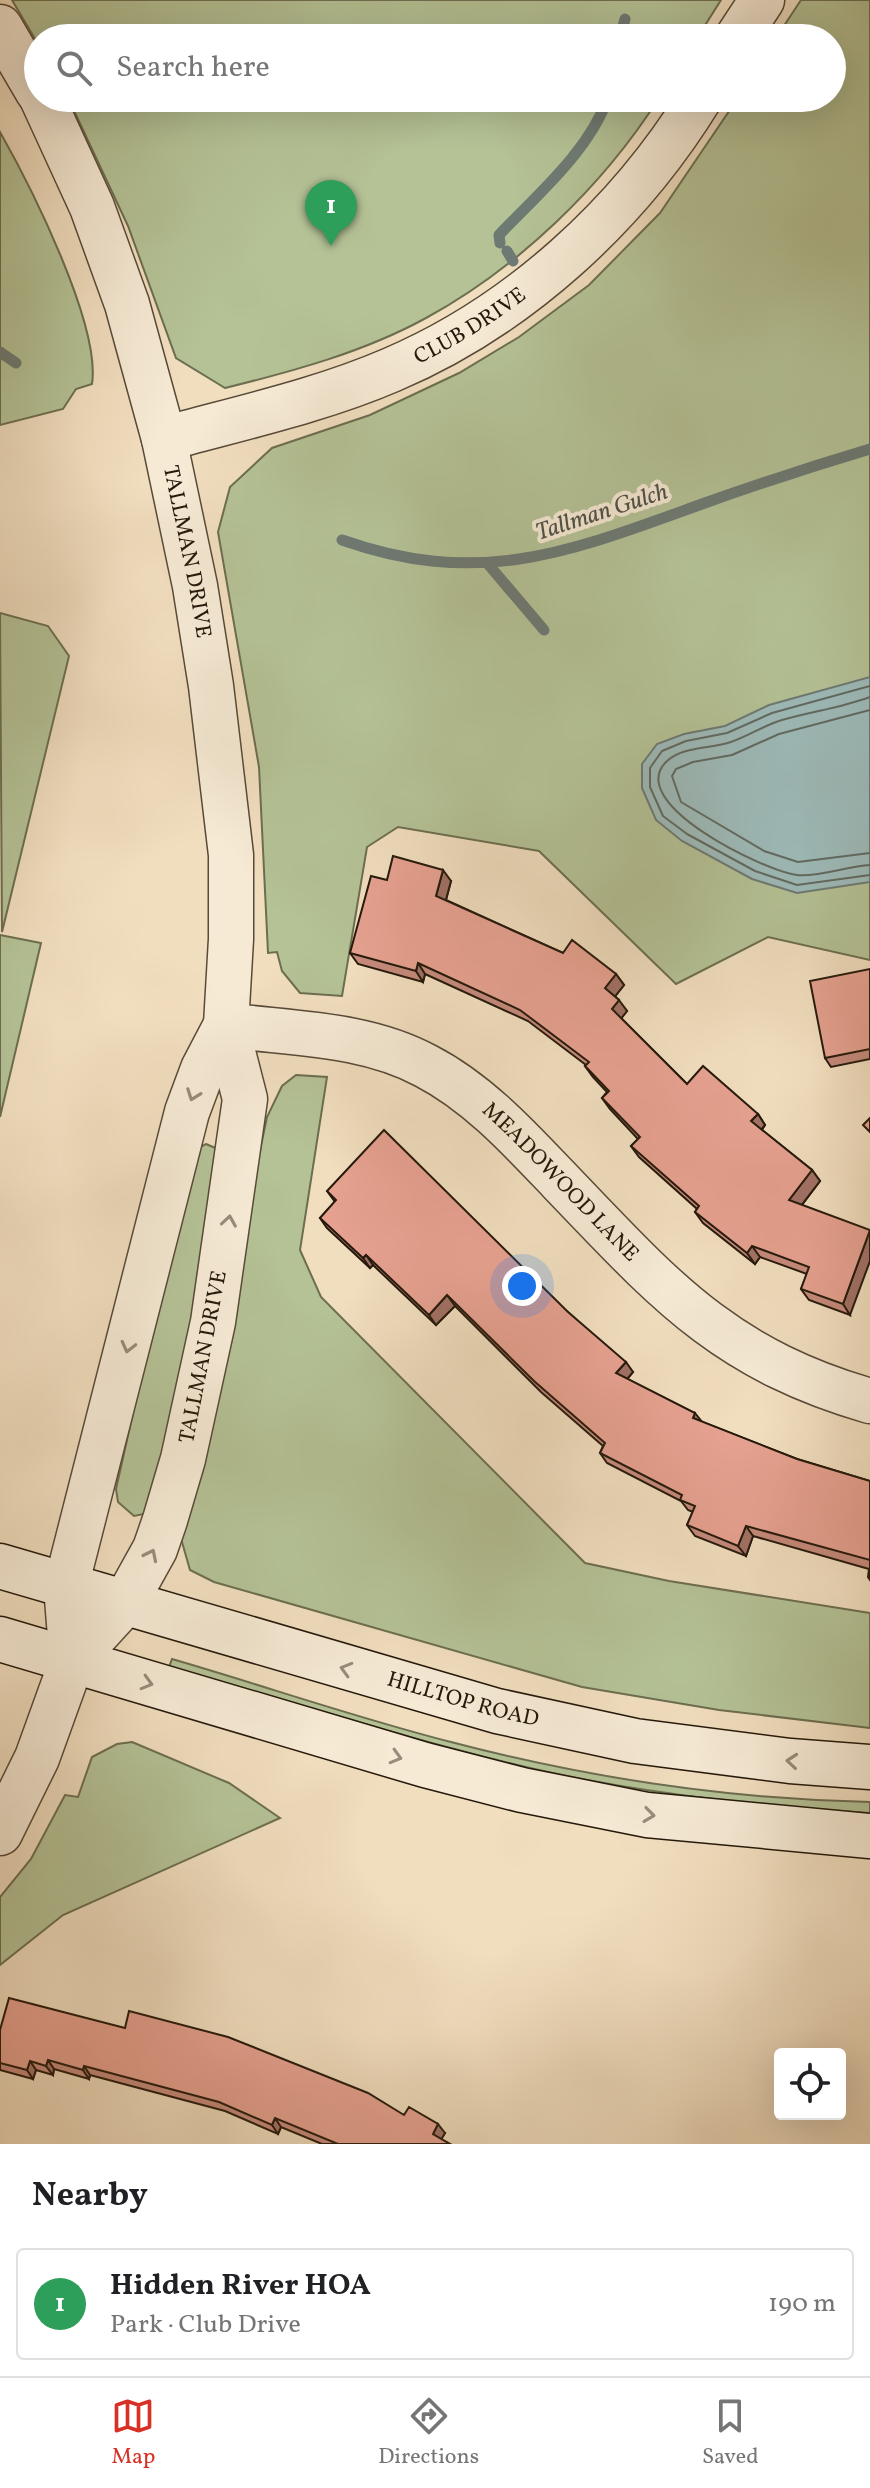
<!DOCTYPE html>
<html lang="en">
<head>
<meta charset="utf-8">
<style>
  :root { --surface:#fff; --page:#f6f6f6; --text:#202124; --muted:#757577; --line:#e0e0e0; --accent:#d93025 }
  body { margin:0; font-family:Vollkorn,serif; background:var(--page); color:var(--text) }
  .controls { position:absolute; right:24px; bottom:24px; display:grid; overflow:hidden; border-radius:8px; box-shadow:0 8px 32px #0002 }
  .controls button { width:72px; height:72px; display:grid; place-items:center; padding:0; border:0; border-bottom:2px solid var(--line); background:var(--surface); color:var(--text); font:40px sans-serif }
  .you { position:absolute; left:522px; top:1286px; width:28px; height:28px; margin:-20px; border:6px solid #fff; border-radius:50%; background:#1a73e8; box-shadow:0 0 0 12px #1a73e833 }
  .badge { display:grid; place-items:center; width:52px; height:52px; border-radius:50%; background:var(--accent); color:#fff; font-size:26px; font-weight:700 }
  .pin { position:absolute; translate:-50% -66px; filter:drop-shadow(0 2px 4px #0008) }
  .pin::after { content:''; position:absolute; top:42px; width:28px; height:24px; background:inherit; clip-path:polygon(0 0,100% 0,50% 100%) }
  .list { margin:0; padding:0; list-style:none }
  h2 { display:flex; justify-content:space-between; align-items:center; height:104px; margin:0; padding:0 32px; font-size:34px }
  h2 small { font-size:26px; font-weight:400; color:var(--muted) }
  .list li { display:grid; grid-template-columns:52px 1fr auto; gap:24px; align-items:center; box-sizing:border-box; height:112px; margin:0 16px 16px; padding:0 16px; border:2px solid var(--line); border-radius:8px }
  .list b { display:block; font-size:30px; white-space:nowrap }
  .list p { margin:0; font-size:26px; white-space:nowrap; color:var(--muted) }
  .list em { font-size:26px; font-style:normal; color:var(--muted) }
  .icon { flex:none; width:44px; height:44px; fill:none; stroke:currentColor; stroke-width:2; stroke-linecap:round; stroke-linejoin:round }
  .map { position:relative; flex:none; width:870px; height:2144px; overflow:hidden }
  .search { position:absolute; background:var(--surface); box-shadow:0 8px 32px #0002; left:24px; right:24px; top:24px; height:88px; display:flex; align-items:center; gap:20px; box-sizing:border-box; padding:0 28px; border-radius:44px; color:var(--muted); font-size:30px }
  .sheet { height:232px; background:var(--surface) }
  nav { display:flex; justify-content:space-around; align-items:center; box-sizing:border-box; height:112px; border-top:2px solid var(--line); background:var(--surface); font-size:22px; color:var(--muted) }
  nav a { display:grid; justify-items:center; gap:4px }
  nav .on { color:var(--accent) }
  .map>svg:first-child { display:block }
</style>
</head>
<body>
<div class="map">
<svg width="870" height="2144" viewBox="0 0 870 2144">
  <rect width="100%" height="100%" fill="#f1debf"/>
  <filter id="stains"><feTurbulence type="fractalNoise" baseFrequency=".0025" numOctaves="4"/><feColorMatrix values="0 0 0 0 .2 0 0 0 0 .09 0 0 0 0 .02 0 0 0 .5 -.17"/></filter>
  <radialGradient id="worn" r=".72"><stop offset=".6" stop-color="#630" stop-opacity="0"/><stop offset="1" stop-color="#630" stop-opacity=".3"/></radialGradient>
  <path fill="#b4c296" stroke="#6c6e50" stroke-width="2" d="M12,0H721L697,38H38V44Z
    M801,0H870V960L768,937L676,984L539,851L398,827L367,847L342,996L300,993L282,971L277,952L268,953L259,767L218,532L230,487L272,448L370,415L459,373L519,337L589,285L660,213L738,98H832V38H776Z
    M68,98H659C603,186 518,268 426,318C364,352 294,371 225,388L176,358L128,226Z
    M0,132C30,185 101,325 92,384L76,389L63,409L0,425Z
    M0,613L48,626L69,656L2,932Z
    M0,935L41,943L0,1117Z
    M296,1075L327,1077L300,1250L321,1297L585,1563L669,1581L870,1613V1728L719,1710L582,1687L214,1582L190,1570L180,1535L267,1117L282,1086Z
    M206,1144L220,1150L198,1343L144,1514L134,1516L118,1502L116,1489L176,1221L198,1148Z
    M172,1659C265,1686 357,1718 451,1742C588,1778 729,1799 870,1802V1813C766,1806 664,1796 562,1775C429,1747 300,1703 169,1667Z
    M132,1742L229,1783L280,1818L63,1915L0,1965V1897L31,1859L65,1795L78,1797L92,1757L117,1744Z"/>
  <path fill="#9dbbba" stroke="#6d7a74" stroke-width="2" d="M870,677V882L797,893L752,879L682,841L656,820L642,788V764L657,744L684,734L725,726L769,705Z"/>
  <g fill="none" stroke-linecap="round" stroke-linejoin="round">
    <path stroke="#616a62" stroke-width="2" d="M870,686L772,713L727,733L686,741L662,751L650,768V787L663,816L687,834L755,871L797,885L870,875
      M870,697C839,709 806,712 776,722C760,728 746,737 731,742C711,749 683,746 667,761C622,803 767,872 797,875C821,877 847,866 870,865
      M870,710L779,734L732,755L693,762L676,769L672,776L681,802L764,851L798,862L870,853"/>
    <path stroke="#6d7a74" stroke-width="11" d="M620,38L625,19
      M500,243L499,235C538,194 588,152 608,98
      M507,251L513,261
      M0,352L16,363
      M342,540C481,589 572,551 702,504C758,484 813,466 870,449
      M488,564L544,630"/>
    <defs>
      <g id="minor">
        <path id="s1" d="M226,1025C293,1034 365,1033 426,1066C478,1093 519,1138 559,1180C662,1287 721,1358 870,1401"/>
      </g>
      <g id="tertiary">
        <path d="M0,27L38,92"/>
        <path d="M737,38L762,0"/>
        <path id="s2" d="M42,98L92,207L127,304L164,439L195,586L211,686L231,855V939L226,1025L245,1099L213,1322L183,1459L165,1520L155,1549L125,1603L72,1661"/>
        <path id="s3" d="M164,439C240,418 319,401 391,370C518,316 628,215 700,98"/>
        <path d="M0,1833L37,1758L72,1661L66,1586L187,1112L203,1069L226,1025"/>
      </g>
      <g id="secondary">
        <path id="s4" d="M0,1566L497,1711L635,1741L790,1761L870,1767"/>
        <path d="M0,1639L425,1765L522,1790L647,1815L870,1836"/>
      </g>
    </defs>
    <use href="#minor" stroke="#584a38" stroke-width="47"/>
    <use href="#tertiary" stroke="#584a38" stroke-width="47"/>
    <use href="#secondary" stroke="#25190b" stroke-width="47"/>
    <use href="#minor" stroke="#f6ead5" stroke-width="44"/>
    <use href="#tertiary" stroke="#f6ead5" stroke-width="44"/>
    <use href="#secondary" stroke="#f6ead5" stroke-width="44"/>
  </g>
  <path fill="#c68a7c" stroke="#25190b" stroke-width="2" d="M387,880L451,881L446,900L563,953L616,974L624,985L615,996L627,1011L621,1018L687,1084L758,1114L765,1125L762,1130L812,1170L820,1181L802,1205L850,1315L809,1300L801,1289L807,1274L760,1257L755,1264L703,1223L695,1212L697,1209L639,1157L631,1146L638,1139L610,1109L602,1098L607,1092L593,1077L585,1066L586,1065L528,1021L425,974L423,982L358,964L350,953Z
    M870,969V1059L831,1067L825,1058Z
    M327,1191L568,1312L633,1372L627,1379L702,1422L797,1459L870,1481V1580L868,1577L869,1569L753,1536L746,1556L695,1536L687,1525L693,1512L688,1510L681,1501L607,1463L600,1453L603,1446L541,1392L455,1306L436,1325L373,1265L370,1268L327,1228L320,1218L335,1202Z
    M0,2030L404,2115L445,2133L441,2139L450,2144H322L281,2127L278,2134L225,2111L90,2075L89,2079L54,2069L53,2075L36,2070L33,2079L0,2070Z"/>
  <path fill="#a17165" stroke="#25190b" stroke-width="2" d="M443,870L451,881L444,907L436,896Z
    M418,963L425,974L423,982L416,971Z
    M616,974L624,985L613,999L605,988Z
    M619,1000L627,1011L620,1020L612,1009Z
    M758,1114L765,1125L759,1132L751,1121Z
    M812,1170L820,1181L797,1211L789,1200Z
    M870,1230V1261L850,1315L843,1304Z
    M752,1246L760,1257L755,1264L747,1253Z
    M366,1255L373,1265L370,1268L363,1258Z
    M447,1295L455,1306L436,1325L429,1315Z
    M626,1362L633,1372L623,1384L616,1373Z
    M695,1413L703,1423L693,1418Z
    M746,1526L753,1536L746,1556L738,1546Z
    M48,2060L54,2069L53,2075L46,2066Z
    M30,2061L36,2070L33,2079L27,2070Z
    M84,2066L90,2075L89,2079L83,2070Z
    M275,2118L281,2127L278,2134L272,2125Z
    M438,2124L445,2133L439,2143L433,2134Z"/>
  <path fill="#e6a190" stroke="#25190b" stroke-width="2" d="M393,856L443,870L436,896L563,953L572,940L616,974L605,988L619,1000L612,1009L687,1084L703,1066L758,1114L751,1121L812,1170L789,1200L870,1230L843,1304L801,1289L809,1267L752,1246L747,1253L695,1212L699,1206L631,1146L640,1137L602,1098L609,1091L585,1066L589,1062L520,1010L418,963L416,971L350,953L371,876L387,880Z
    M870,969V1049L825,1058L810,981Z
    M870,1118V1132L863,1125Z
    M384,1130L568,1312L626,1362L616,1373L695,1413L693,1418L797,1459L870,1481V1560L746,1526L738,1546L687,1525L695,1506L680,1500L682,1495L600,1453L605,1443L534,1381L447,1295L429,1315L366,1255L363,1258L320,1218L336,1200L327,1191Z
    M9,1998L125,2028L129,2011L228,2037L368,2093L404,2115L409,2107L438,2124L433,2134L450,2144H338L275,2118L272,2125L219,2102L84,2066L83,2070L48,2060L46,2066L30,2061L27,2070L0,2063V2030Z"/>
  <defs><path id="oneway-chevron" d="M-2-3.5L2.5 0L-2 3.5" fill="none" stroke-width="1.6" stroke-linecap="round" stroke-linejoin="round" transform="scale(2)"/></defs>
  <g stroke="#988c7a">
    <use href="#oneway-chevron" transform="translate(193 1095) rotate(110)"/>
    <use href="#oneway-chevron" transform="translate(229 1221) rotate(-81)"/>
    <use href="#oneway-chevron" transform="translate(128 1347) rotate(104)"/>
    <use href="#oneway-chevron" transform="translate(151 1555) rotate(-64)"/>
    <use href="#oneway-chevron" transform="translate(346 1669) rotate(-164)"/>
    <use href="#oneway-chevron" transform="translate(147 1683) rotate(16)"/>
    <use href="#oneway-chevron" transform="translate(396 1757) rotate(16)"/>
    <use href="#oneway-chevron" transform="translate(792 1761) rotate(-175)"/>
    <use href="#oneway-chevron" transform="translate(649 1815) rotate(8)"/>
  </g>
  <g text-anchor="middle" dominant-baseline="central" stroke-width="8" stroke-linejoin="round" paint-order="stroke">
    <g font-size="22" fill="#25190b" stroke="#f6ead5">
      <text stroke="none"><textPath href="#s3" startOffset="328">CLUB DRIVE</textPath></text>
      <text stroke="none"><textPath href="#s2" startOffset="478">TALLMAN DRIVE</textPath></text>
      <text stroke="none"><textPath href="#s1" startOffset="384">MEADOWOOD LANE</textPath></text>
      <text transform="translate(204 1357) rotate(-79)">TALLMAN DRIVE</text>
      <text stroke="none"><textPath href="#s4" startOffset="482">HILLTOP ROAD</textPath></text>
    </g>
    <g font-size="24" font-style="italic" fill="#4f5248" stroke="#f6ead5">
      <text transform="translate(602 513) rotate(-18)">Tallman Gulch</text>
    </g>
  </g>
  <rect width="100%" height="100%" filter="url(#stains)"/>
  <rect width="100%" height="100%" fill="url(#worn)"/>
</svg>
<div class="controls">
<button><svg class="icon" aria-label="locate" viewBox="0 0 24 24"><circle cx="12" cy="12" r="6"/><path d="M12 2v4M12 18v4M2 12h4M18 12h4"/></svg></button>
</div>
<div class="you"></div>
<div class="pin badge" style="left:331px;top:246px;background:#2e9e5b">1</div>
<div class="search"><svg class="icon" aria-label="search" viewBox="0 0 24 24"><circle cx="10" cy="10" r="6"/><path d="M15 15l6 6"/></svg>Search here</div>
</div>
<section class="sheet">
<h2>Nearby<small></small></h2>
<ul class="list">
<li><span class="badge" style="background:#2e9e5b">1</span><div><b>Hidden River HOA</b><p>Park · Club Drive</p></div><em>190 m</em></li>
</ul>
</section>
<nav>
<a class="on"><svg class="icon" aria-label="map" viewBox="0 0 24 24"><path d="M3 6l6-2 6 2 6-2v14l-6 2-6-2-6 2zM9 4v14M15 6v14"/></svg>Map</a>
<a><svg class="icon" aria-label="directions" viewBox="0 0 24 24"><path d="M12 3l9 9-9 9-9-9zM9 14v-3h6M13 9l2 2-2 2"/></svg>Directions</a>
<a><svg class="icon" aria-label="saved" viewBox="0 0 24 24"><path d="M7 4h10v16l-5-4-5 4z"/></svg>Saved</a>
</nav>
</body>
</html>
